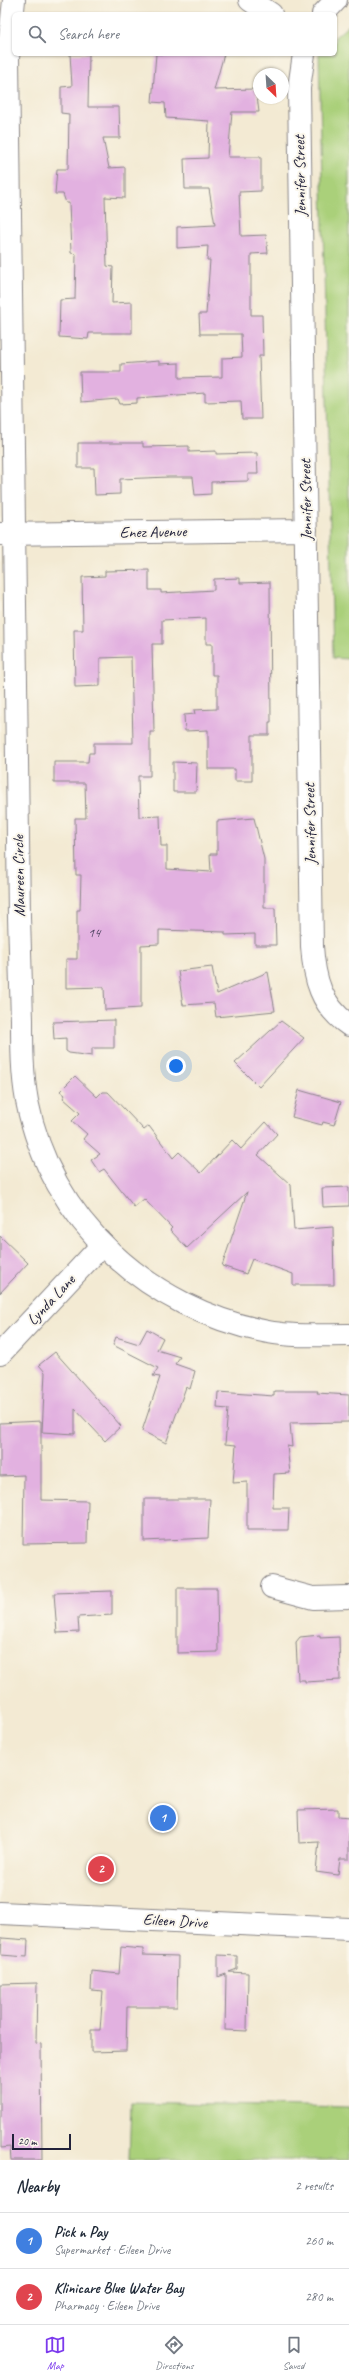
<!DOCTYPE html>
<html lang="en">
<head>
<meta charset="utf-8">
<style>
  :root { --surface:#fff; --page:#f2f2f3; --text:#1f2937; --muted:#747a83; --line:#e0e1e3; --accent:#7c3aed }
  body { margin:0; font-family:Caveat,sans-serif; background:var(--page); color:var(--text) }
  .compass { position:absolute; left:253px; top:68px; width:36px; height:36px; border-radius:50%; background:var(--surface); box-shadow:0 1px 3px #0004; rotate:155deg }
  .scale { position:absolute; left:12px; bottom:10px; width:59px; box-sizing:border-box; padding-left:4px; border:2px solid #22223b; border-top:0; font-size:11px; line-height:14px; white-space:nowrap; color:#22223b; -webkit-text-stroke:3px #fbf7ec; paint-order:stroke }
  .you { position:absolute; left:176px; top:1066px; width:14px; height:14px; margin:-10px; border:3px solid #fff; border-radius:50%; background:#1a73e8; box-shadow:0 0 0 6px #1a73e833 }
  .badge { display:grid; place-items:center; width:26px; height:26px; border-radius:50%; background:var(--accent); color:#fff; font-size:13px; font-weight:700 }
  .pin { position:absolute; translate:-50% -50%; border:2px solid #fff; box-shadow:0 1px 4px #0006 }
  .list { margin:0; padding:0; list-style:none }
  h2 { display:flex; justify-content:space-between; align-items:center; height:52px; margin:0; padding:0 16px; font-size:17px }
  h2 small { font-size:13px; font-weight:400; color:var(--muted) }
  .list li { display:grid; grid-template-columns:26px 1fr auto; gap:12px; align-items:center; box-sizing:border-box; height:56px; padding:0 16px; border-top:1px solid var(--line) }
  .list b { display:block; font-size:15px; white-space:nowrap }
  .list p { margin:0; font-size:13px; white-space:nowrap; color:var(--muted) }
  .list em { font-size:13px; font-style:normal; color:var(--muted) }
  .icon { flex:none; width:22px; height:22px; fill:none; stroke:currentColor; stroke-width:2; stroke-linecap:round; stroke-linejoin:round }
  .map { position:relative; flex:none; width:349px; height:2160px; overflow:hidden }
  .search { position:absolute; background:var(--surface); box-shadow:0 1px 3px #0004; left:12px; right:12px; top:12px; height:44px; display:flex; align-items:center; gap:10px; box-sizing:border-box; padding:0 14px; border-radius:6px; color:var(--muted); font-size:15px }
  .sheet { height:164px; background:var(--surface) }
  nav { display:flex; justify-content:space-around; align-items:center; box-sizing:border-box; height:56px; border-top:1px solid var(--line); background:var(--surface); font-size:11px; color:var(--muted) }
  nav a { display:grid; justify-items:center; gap:2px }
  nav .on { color:var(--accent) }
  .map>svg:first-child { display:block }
</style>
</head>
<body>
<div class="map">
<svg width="349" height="2160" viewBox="0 0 349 2160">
  <rect width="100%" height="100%" fill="#fbf7ec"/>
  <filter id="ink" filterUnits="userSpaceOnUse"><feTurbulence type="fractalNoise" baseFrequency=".025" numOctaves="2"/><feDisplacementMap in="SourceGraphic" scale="8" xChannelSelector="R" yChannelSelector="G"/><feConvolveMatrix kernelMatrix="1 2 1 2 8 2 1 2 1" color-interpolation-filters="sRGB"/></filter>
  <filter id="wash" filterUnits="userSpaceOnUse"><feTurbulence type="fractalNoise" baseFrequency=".012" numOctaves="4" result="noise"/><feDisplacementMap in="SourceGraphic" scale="16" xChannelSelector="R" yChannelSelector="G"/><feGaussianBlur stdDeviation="0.9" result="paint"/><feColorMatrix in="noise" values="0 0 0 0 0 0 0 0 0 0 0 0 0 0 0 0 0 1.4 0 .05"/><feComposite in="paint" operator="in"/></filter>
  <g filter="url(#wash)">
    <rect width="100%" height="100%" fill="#f3ead3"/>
    <path fill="#aad07a" stroke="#66795a" d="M349,25V659L333,658L319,54H335V37Z
      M131,2102L349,2107V2160H129Z"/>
    <g id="blocks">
      <path fill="#e2b1e0" d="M70,54H89L88,107H119L120,138H103L109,168L125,167V198L105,197L107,266L113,267L112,303L132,302V333H89L88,339L59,337L60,300L75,299L76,254L71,253L69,203H66L63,194H55L57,169H68L69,114L61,113V87L72,86Z
        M156,54H224L214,90L256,89L259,112H232L228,157H261V191L239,192L241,236L266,235L268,253L251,254V315H262L263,356H259L261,419H242L241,401L205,402V393L137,398V403L120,404L118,399L81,402L80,372H121V364L159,361V364L179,363V378L222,377V358L242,357L241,334H200L199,314H206L210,260H207L208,246L177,248V227L215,225L209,189H185L184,159L208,158L209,121L166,118L165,103L152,102Z
        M78,443H143V447L189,446V452L216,451V454L257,453L258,474H248V481L211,482V494L195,495L193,477H169L120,479V494L95,495L94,468H78Z
        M149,570V590H161V593L214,590V579L240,578V583L270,582L271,722H269V735H252V781H235V769H208V730L185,731L184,715L195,714L194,710L217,709V675H212V644H206V618L162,620V644H152L154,732H150V776H138L139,817L160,816L161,846H167V869L211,872L210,854H217V821L254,818L264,859V908H275L276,945H255V934L225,935V932L159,930V944L141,945V1008L105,1010L104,987L66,988V959H77V910H80L81,875H76L75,818H86L85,783H54V762H88L89,753H94V743H133L131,657L100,658V686L75,687L74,630H83L82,577L105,576V571Z
        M173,762L197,763L196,792H173Z
        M212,967L217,994L268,972L275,1011L216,1017L214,1003L183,1005L178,971Z
        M114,1020V1048H92V1056L69,1053L66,1051V1038L54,1039L53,1022Z
        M281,1021L304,1038L259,1087L235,1063Z
        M75,1076L97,1097L102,1092H108L144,1130L149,1126L173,1158L179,1152L201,1173L232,1140L241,1149L266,1122L277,1134L258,1155L291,1185L294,1230L333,1227L334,1285H293V1274L252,1259L246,1274L222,1266L247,1192L187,1248L170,1230L172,1228L144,1199L134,1207L104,1169L99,1172L91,1160L100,1154L83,1139L87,1134L72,1121L80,1113L63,1098L65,1095L60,1091Z
        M299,1090L341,1102L334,1125L323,1122L322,1125L292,1117Z
        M349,1187V1206L323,1207L322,1188Z
        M0,1236L28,1263L0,1293Z
        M147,1329L163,1338L157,1350L180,1357L175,1364L195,1371L190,1389L186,1387L166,1443L142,1431L160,1377L153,1376L158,1368L113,1345L116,1337L139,1344Z
        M55,1352L121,1426L105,1441L75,1409V1434L42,1432L45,1372L39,1365Z
        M274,1391H318L317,1393L349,1395V1422L290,1423L292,1447L287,1446L290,1473L274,1474L273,1508H289L288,1530H247V1482L233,1483L236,1445L225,1444L228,1409L217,1408L218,1392L274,1396Z
        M41,1421V1500L88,1501L87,1543L23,1544L24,1475L0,1476V1423Z
        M144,1499H210L208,1538L144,1541Z
        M177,1588H217L218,1652L177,1653Z
        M112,1591V1615L78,1617L79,1632L57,1633L54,1593Z
        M320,1635V1638L339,1637L340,1680L305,1682V1680H298L296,1642L300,1637Z
        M338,1809V1817L349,1818V1859H340L338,1875L316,1872L319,1842L299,1843L298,1810Z
        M2,1938L28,1940L27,1957L1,1955Z
        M121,1947L143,1949V1955L178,1956L177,2007H127L126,2051L91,2052V2030H100L103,1991L91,1990L92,1971L119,1974Z
        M218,1955L237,1956V1969L229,1972L248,1973L247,2031L225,2030L226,1974L218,1977Z
        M37,1983L36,2043L41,2044L42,2160H11L10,2147L0,2148V1984Z"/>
    </g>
  </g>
  <g filter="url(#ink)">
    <use href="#blocks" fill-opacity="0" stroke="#8a8687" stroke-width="1"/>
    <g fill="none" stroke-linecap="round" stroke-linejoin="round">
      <defs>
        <path id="street" d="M14,0L8,58L19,917C20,952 21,986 22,1020C22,1047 22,1074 27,1101C51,1222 149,1309 268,1332C294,1337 323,1335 349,1335
          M250,0L271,14
          M323,14L336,0
          M304,54L299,88L312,946C314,978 321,1006 349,1025
          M0,534L306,530
          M0,1354L102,1245
          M272,1587L313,1598L349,1597
          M0,1913L349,1929"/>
      </defs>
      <use href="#street" stroke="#8a8687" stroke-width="24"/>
      <use href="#street" stroke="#fff" stroke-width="22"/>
    </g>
  </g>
  <g text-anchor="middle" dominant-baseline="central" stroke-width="4" stroke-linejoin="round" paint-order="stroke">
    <g font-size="14" fill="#524664">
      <text x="94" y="932">14</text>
    </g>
    <g font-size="16" fill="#22223b" stroke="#fbf7ec">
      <text transform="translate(300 176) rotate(-91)">Jennifer Street</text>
      <text transform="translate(306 500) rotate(-91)">Jennifer Street</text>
      <text transform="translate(153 532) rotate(-1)">Enez Avenue</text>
      <text transform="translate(310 824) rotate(-91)">Jennifer Street</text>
      <text transform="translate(19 876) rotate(-91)">Maureen Circle</text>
      <text transform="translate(51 1300) rotate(-47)">Lynda Lane</text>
      <text transform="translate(175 1921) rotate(3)">Eileen Drive</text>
    </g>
  </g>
</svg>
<svg class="compass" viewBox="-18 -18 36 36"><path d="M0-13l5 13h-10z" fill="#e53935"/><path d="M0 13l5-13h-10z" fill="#747a83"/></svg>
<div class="scale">20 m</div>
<div class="you"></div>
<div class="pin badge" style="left:163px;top:1818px;background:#3f7fe0">1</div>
<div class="pin badge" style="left:101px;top:1869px;background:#e0444e">2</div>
<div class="search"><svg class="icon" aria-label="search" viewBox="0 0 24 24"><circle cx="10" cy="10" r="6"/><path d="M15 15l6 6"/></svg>Search here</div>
</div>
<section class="sheet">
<h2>Nearby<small>2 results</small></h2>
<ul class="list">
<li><span class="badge" style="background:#3f7fe0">1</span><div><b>Pick n Pay</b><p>Supermarket · Eileen Drive</p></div><em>260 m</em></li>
<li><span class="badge" style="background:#e0444e">2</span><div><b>Klinicare Blue Water Bay</b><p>Pharmacy · Eileen Drive</p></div><em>280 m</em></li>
</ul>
</section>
<nav>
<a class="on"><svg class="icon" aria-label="map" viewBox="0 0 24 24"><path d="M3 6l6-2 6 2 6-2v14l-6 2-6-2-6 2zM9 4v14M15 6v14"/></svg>Map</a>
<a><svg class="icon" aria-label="directions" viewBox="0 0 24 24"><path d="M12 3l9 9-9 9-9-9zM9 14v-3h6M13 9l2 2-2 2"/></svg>Directions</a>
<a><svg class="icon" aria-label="saved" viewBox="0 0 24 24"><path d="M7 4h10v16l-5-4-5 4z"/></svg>Saved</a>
</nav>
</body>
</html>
